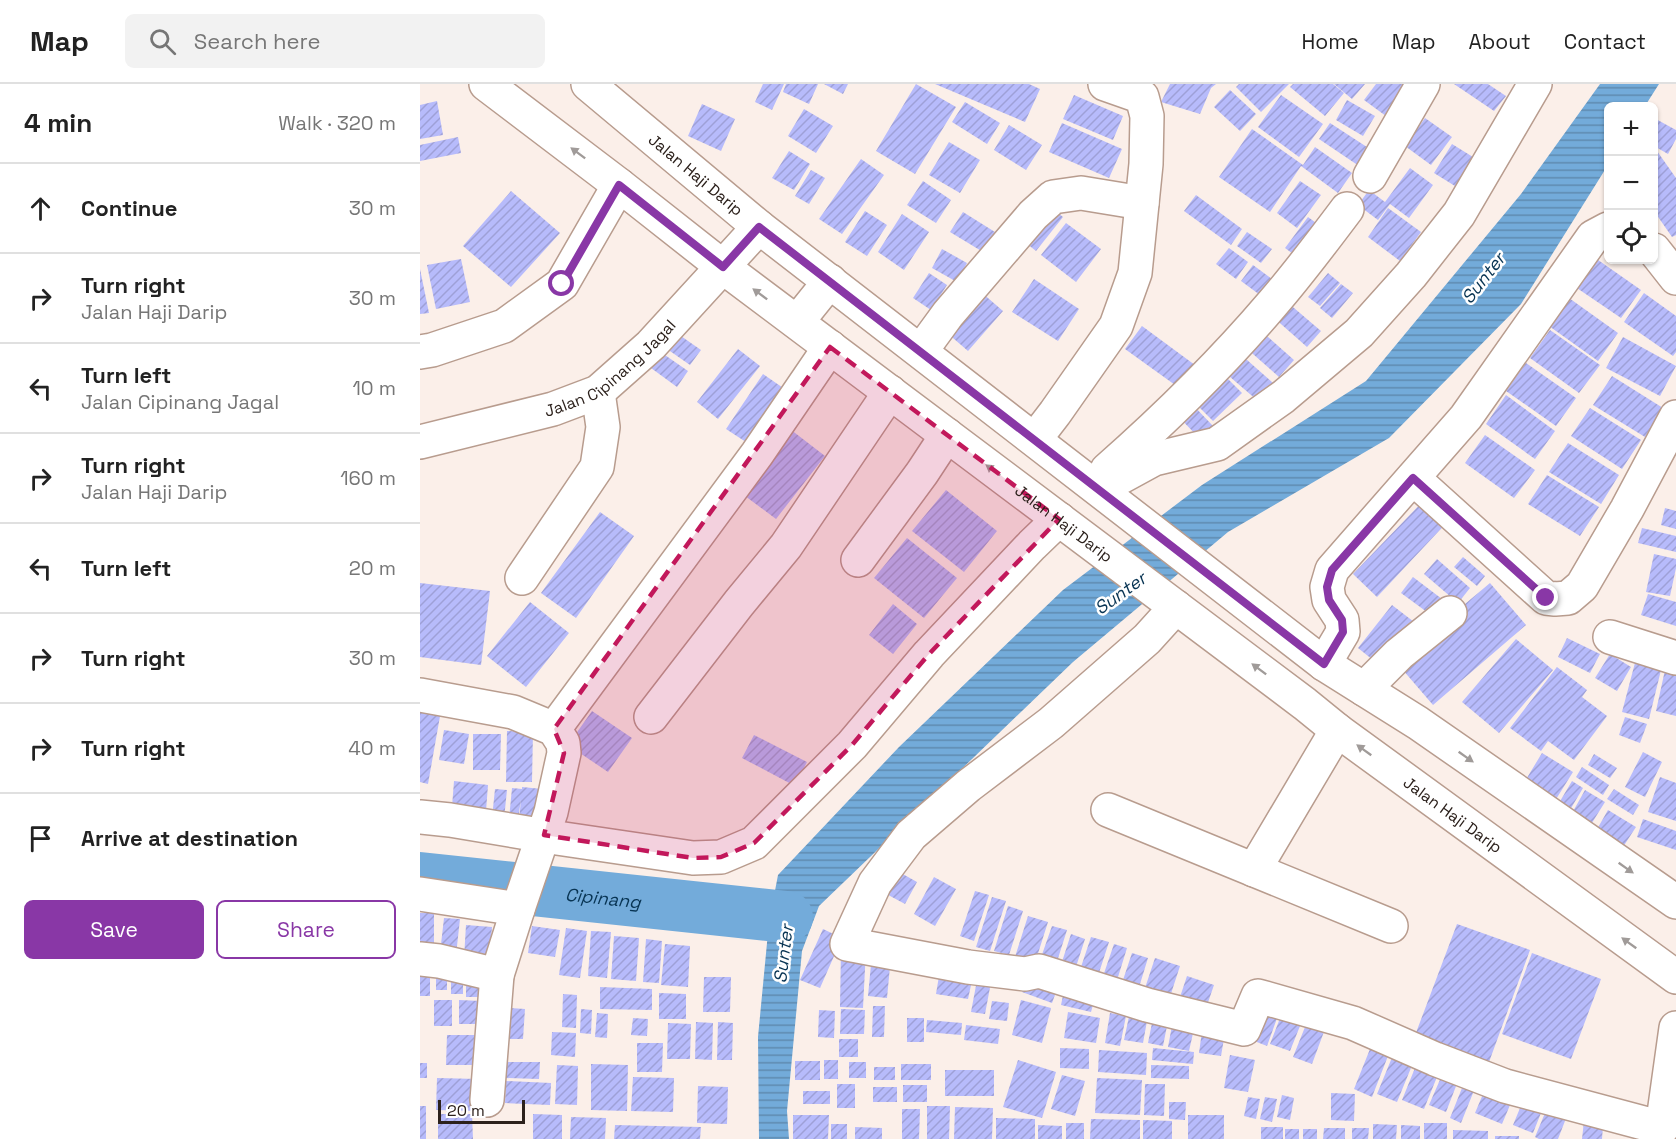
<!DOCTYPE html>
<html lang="en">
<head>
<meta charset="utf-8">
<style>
  :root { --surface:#fff; --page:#f2f2f2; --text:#222; --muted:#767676; --line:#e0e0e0; --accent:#8937a6 }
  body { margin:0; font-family:"Space Grotesk",sans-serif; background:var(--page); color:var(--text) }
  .controls { position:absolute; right:18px; top:18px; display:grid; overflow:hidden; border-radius:9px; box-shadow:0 2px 4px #0004 }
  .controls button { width:54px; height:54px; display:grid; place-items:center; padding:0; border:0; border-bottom:2px solid var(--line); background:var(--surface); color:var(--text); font:30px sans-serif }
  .scale { position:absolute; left:18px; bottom:15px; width:87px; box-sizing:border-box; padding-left:6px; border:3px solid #2c211c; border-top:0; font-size:16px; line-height:21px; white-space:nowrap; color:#2c211c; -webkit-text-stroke:4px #fff; paint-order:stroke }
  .stop { position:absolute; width:18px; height:18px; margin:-14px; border:4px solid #8937a6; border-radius:50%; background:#fff }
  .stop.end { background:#8937a6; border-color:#fff; box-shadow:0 2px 6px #0008 }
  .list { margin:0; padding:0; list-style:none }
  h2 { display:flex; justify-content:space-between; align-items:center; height:78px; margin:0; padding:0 24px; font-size:26px }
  h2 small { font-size:20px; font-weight:400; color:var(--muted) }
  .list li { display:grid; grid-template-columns:39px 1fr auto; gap:18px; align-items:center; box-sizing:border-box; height:90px; padding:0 24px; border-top:2px solid var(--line) }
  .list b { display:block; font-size:22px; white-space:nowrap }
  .list p { margin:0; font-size:20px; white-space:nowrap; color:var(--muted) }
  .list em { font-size:20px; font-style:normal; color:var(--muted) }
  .actions { display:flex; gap:12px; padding:18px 24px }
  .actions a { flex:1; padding:14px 0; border:2px solid var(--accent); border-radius:9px; text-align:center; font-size:21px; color:var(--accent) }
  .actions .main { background:var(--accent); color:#fff }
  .icon { flex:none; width:33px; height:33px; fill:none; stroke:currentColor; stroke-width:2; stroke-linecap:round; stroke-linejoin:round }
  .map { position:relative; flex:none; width:1256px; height:1055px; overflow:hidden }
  header { display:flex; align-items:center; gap:36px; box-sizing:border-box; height:84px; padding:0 30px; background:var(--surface); border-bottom:2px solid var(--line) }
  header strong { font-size:28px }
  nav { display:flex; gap:33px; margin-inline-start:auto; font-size:21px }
  .search { width:420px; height:54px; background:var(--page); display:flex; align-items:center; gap:15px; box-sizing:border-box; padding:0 21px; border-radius:9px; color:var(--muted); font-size:22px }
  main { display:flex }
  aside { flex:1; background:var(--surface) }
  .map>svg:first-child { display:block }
</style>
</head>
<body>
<header>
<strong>Map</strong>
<div class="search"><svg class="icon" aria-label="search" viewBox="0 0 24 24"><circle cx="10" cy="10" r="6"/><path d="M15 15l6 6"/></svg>Search here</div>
<nav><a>Home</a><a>Map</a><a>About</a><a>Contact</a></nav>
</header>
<main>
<aside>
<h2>4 min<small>Walk · 320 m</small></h2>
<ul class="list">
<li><svg class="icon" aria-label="ahead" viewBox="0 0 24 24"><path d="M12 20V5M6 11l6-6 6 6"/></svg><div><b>Continue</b></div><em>30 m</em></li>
<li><svg class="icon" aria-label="right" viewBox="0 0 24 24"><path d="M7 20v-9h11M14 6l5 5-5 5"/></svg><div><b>Turn right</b><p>Jalan Haji Darip</p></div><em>30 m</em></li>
<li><svg class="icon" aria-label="left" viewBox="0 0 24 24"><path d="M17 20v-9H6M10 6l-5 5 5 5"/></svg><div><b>Turn left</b><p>Jalan Cipinang Jagal</p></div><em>10 m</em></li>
<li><svg class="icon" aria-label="right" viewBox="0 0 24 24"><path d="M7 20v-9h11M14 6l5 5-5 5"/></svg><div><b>Turn right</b><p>Jalan Haji Darip</p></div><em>160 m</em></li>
<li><svg class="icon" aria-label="left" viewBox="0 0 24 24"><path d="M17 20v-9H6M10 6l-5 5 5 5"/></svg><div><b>Turn left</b></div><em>20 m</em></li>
<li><svg class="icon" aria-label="right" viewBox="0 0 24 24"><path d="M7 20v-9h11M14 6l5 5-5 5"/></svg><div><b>Turn right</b></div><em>30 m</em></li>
<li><svg class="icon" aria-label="right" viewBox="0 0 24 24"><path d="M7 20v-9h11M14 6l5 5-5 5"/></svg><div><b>Turn right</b></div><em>40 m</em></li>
<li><svg class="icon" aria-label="arrive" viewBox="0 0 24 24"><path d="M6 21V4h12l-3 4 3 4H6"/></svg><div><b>Arrive at destination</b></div></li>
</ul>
<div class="actions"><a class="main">Save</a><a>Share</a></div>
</aside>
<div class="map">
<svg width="1256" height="1055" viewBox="0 0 1256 1055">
  <defs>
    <pattern id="water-rules" width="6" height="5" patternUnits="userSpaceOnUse" patternTransform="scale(1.5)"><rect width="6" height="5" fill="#73abda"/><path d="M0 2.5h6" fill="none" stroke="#5f8bb0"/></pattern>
    <pattern id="building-hatch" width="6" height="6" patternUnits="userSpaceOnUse" patternTransform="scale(1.5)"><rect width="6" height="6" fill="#b7bbfb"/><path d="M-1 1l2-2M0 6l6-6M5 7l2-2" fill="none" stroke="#9ea0d7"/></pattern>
  </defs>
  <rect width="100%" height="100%" fill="#fbefe9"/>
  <path fill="url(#water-rules)" d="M1180,0H1239L1225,22H1188V81L1101,220L969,354L808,448L653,578L399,822L382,867L367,1027L369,1055H339L338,953L349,838L358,791L479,663L643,506L782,401L946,297L1101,110Z"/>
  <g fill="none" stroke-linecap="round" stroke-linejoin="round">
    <path stroke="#73abda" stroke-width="52" id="s1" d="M0,794L367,833"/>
  </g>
  <path fill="url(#building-hatch)" d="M343,0H364L352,26L335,18Z
    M366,0H398L389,20L363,8Z
    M404,0H428L423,10Z
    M496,0L536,23L495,90L456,67Z
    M515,0H609L620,5L605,38Z
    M750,0H796L791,4L780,30L741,18Z
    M819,0H869L841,28L816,3Z
    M873,0H913L924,9L905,32L870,3Z
    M914,0H945L932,15Z
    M956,0H989L970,35L944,16Z
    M1034,0H1068L1086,12L1074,27Z
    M810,6L836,30L820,47L794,23Z
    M654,11L703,32L693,56L643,35Z
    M861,11L903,40L879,73L838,43Z
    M927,16L955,32L943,52L916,36Z
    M17,17L23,51L0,55V21Z
    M545,18L580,39L567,60L532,38Z
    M282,20L315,35L301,67L268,52Z
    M384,25L413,42L396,69L368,52Z
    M1005,34L1032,53L1011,81L985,62Z
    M1234,34L1256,46V55L1248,70L1234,62Z
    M642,39L702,65L689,94L629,68Z
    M910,39L950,65L939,82L899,55Z
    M589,41L622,61L606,86L574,66Z
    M832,45L883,81L895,63L932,89L918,109L881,82L850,128L799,93Z
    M38,53L41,69L0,77V61Z
    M529,58L560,76L540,109L509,91Z
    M1032,60L1061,78L1043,107L1014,89Z
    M369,67L390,80L374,106L352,94Z
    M1237,67L1256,94V151L1252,153L1234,127V69Z
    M441,75L464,91L422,150L399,135Z
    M990,84L1013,101L989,134L970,120L958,136L938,121L949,106L965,118Z
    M391,86L405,94L389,120L375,112Z
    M503,97L531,116L516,139L487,121Z
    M880,97L901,111L877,144L857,129Z
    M91,107L140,149L91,203L43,162Z
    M776,111L822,145L811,161L764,127Z
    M628,121L643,133L616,167L601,155Z
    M968,124L1001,148L980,177L948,153Z
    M445,127L467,141L447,172L425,158Z
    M543,128L575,148L563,168L530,148Z
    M482,130L509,148L484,186L458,168Z
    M888,133L907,147L884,178L865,164Z
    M646,139L681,165L656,198L621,171Z
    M827,148L852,165L841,179L817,162Z
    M809,164L828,178L816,195L796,180Z
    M522,165L547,179L537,198L512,184Z
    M1171,171L1221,206L1201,234L1151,200Z
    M41,175L50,218L16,225L7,181Z
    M833,181L852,195L840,211L821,197Z
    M0,185L9,229L0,230Z
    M509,189L527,201L511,226L493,214Z
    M908,189L920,199L900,222L888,213Z
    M614,195L659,225L638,257L592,228Z
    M921,200L933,209L912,234L900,224Z
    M561,208L583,227L548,267L526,248Z
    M1224,209L1256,232V268L1253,272L1204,238Z
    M1149,214L1198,249L1178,277L1129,242Z
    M867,218L901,247L887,263L853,233Z
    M722,242L779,284L762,306L705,265Z
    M840,246L874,276L859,293L825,263Z
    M1130,246L1180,281L1159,309L1110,274Z
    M258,250L281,266L270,281L247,265Z
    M1203,253L1256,282L1240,312L1186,284Z
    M318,265L340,282L298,335L277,318Z
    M818,268L853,299L838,317L802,286Z
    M242,269L268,287L257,303L231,284Z
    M1106,279L1156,314L1136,342L1086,307Z
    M802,289L822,309L793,337L774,318Z
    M343,290L369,308L332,362L306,345Z
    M1192,292L1243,324L1225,353L1173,321Z
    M1086,311L1135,347L1115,375L1066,340Z
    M772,320L793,342L779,354L758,332Z
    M1170,324L1221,356L1202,385L1151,352Z
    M366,342L405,372L356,435L317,406Z
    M1065,351L1115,386L1094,414L1045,379Z
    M1148,359L1199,391L1181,420L1129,388Z
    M1127,391L1179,423L1160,452L1108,420Z
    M526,406L577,447L544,488L492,447Z
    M1010,410L1033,432L957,513L933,490Z
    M1245,424L1256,427V445L1241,441Z
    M180,428L214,452L156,534L121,509Z
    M1222,444L1256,452V468L1218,459Z
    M487,454L537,494L504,534L454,494Z
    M1234,470L1256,475V484L1250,512L1226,508Z
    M1043,473L1065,492L1057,502L1034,483Z
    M1017,475L1050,504L1038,519L1004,490Z
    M993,493L1022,515L1011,531L981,509Z
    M0,499L70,507L61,581L0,573Z
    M1070,499L1106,541L1013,621L976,578Z
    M1228,510L1256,518V542L1221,531Z
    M110,518L149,549L106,603L67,572Z
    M473,520L497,540L473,570L449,551Z
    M972,521L998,541L963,584L938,564Z
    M1147,554L1180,570L1170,589L1138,573Z
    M1096,555L1133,586L1079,649L1042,618Z
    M1190,570L1211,583L1197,607L1175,594Z
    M1216,575L1242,582L1229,635L1202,628Z
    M1137,583L1167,606L1162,613L1187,632L1154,676L1128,657L1121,667L1090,644Z
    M1245,586L1256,588V632L1236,627Z
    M0,616L22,621L8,700L0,698Z
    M172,627L212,654L188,688L148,661Z
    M1205,633L1227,640L1220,659L1199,651Z
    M24,646L49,650L44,680L19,676Z
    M87,647L113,648L112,698H86Z
    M53,650H81L80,686H53Z
    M334,651L387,678L375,702L322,674Z
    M1223,668L1242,678L1225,713L1205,703Z
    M1122,669L1153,688L1133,720L1102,702Z
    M1174,670L1197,684L1190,694L1168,681Z
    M1162,683L1189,701L1183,711L1156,693Z
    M1240,693L1256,699V737L1228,728Z
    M34,697L68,701L66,727L32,723Z
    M1152,697L1163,704L1147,731L1136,724Z
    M102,703L122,705L118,739L99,737L101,715L98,736L89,735L92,704L102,705Z
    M75,705L87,706L84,735L72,734Z
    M1194,705L1219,721L1213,731L1187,715Z
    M1165,706L1185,718L1170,742L1151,731Z
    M1188,726L1216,743L1203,763L1176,747Z
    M1223,735L1256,747V766L1217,753Z
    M472,784L497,798L485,820L459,806Z
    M514,793L536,805L515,842L494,830Z
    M555,807L569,811L554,857L540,852Z
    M572,813L586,817L570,867L556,863Z
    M588,822L603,827L589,871L574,867Z
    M0,829H14V868H0Z
    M608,832L628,838L614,882L594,876Z
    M24,834L40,835L36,871L20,869Z
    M1037,840L1110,866L1065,989L991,962Z
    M46,841L72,843L69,876L44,874Z
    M112,842L140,846L135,873L108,869Z
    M632,842L647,846L634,887L618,882Z
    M146,844L167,847L160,894L139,891Z
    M403,845L422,854L400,904L380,896Z
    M171,847L191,848L187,894L168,892Z
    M651,850L665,855L653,892L639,887Z
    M194,852L219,854L216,897L191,895Z
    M671,853L689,858L675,901L657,895Z
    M226,855L242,857L239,899L223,898Z
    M245,860L270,862L268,903L241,901Z
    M694,860L707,864L694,906L680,901Z
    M421,864L446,865L443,924L420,923Z
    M712,869L728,874L716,913L699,908Z
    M1112,869L1181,895L1151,975L1082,950Z
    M452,870L471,872L467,914L448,912Z
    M735,874L760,882L747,922L722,913Z
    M0,880H10V912H0Z
    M16,883H27V906H16Z
    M520,886L553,892L548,915L516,910Z
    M31,887H43V910H31Z
    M46,888H60V913H46Z
    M609,889L639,900L632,919L602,908Z
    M558,891L572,893L565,930L551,928Z
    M767,892L794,901L784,930L757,922Z
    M284,893H311L310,928H283Z
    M645,902L676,910L671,928L641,921Z
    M180,903L232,905V926L180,925Z
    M239,909L266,910V935H239Z
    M143,910L157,911L156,944L142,943Z
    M14,916H32V942H14Z
    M39,916L61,917L60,940H39Z
    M601,916L631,924L622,959L592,951Z
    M572,917L589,919L587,937L569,935Z
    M838,917L860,926L847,962L824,953Z
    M453,922H465L464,953H452Z
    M711,923L729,926L723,959L704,956Z
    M90,924L105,925L103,955H88Z
    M161,925L172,926L171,950L160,949Z
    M421,925L445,926L444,950H420Z
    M399,926L415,927L414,954L398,953Z
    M648,928L680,934L676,959L644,954Z
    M177,929L188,930L187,954L175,953Z
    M690,929L706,932L700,962L685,959Z
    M734,929L749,932L743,962L728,959Z
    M862,929L882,937L870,967L850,960Z
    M754,931L776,936L769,967L748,963Z
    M213,934L228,935L227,952L211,951Z
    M487,934H504V958H487Z
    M507,936L542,939L541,951L506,948Z
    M276,938L293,939L292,976L275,975Z
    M298,938L313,939L312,976H297Z
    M887,938L905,945L892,980L873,973Z
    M248,939L271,940L270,975H247Z
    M783,940L806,943L801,972L779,969Z
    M546,941L580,945L578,960L544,956Z
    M132,948L156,949L155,973L131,971Z
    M27,951H57L56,981H26Z
    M419,955H438V973H419Z
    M217,959H243L242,988H217Z
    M640,964L669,965V985L640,984Z
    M733,964L774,968L773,980L732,976Z
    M950,965L968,972L952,1013L934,1005Z
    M679,966L727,969L726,991L678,988Z
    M810,971L835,976L828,1008L804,1004Z
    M973,971L993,979L977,1018L957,1010Z
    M404,976H418V995H404Z
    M598,976L636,988L622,1034L583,1023Z
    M375,977H400V996H375Z
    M86,978H120L119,995L85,994Z
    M429,978H446V994H429Z
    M0,979H7V994H0Z
    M997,979L1019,988L1004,1025L982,1016Z
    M171,980L208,981L207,1027L171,1026Z
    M481,980H511V996H481Z
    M137,981L158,982L157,1021L135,1020Z
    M731,981L769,982V995L731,994Z
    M454,983H475V996H454Z
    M525,986H574V1012H525Z
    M642,991L665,997L655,1032L631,1025Z
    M1022,991L1038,997L1026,1028L1009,1021Z
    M213,993L254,994L253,1028L211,1027Z
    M17,994L58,995L57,1027L16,1026Z
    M677,994L722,996L720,1031L675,1029Z
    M1046,994L1057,999L1041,1039L1030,1034Z
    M86,997L131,999L130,1021L85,1019Z
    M417,1000H435V1024H417Z
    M725,1000H745L744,1032L724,1031Z
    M483,1001H507V1018H483Z
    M278,1002L308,1003L307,1040L277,1039Z
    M453,1003H477V1018H453Z
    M1066,1003L1093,1014L1082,1040L1055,1029Z
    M383,1007H410V1020H383Z
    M911,1009L935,1010L934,1037L911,1036Z
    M862,1011L874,1014L870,1036L857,1033Z
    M1105,1012L1125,1019L1113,1049L1093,1041Z
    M828,1013L840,1015L836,1035L824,1032Z
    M845,1013L857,1015L852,1038L840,1035Z
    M1130,1017L1150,1024L1138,1055H1119L1115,1053Z
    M749,1018H766L765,1036L749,1035Z
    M0,1022H6V1055H0Z
    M507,1022H530L529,1055H507Z
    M535,1023L573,1024L572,1055H534Z
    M482,1025H500L499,1055H482Z
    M1165,1028L1184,1029L1182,1055H1162Z
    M18,1030H52L53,1055H18Z
    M113,1030L142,1031V1055H113Z
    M373,1031H409L408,1055H373Z
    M768,1031H804V1055H768Z
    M151,1033L186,1034L185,1055H150Z
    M576,1034L615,1035V1055H576Z
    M671,1035L720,1036V1055H670Z
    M723,1036L752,1037V1055H723Z
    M646,1039H664V1055H646Z
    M1004,1039H1027V1055H1004Z
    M411,1040H427V1055H411Z
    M953,1040L977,1041L976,1055H953Z
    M195,1041L281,1043L280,1055H194Z
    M618,1041L642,1042V1055H618Z
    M981,1041L1000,1042V1055H981Z
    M435,1043L462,1044V1055H435Z
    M841,1043H863V1055H841Z
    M904,1044H925V1055H903Z
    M932,1044H949L948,1055H932Z
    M865,1045H879V1055H865Z
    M883,1045H897V1055H883Z
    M1033,1046L1068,1047V1055H1033Z
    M1075,1052H1099V1055H1075Z"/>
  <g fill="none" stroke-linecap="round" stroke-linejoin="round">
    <defs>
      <g id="minor">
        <path d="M950,92L1003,0"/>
        <path d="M1234,166L1256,194"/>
        <path d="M501,267L528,230L613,131L633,113L661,109L722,119"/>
        <path d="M0,268L12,266L84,242L142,200L199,101"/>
        <path d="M615,355L635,329L696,242L715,189L726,80L727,32L722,13L685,0"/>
        <path id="s2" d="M0,358L133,325L178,308L231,261L339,143"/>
        <path d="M687,386C746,334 802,279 853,219C879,189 903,157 927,125"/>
        <path d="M993,394L1126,514L1135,515L1148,514L1162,502L1207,425L1256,333"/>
        <path d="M679,405L734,375L797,360L863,313L939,249L991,191L1039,130L1115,0"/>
        <path d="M438,476L502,389L527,351"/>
        <path d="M102,494L177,383L183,343L178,308"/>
        <path d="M756,523L727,555L631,639L548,702L491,751L455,799L427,860L548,883L605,890L619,887L727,921L824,945L838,912L933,939L1015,975L1085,1002L1242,1044L1256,944"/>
        <path d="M1190,553L1256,574"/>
        <path d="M904,580L923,548L922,536L909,516L907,503L912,486L1046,333L1173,153L1188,145"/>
        <path d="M944,605L979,570L1030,529"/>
        <path d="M0,611L93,628L134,645L143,659L144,669L131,728L98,825L77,891L19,877L0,875"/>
        <path d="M231,633L319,519L366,462L470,308"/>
        <path d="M134,645L337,370L410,263"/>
        <path d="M688,726L971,842"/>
        <path d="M0,733L30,736L137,754L273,774L301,773L334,759L432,661L509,570L612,461L639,435"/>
        <path d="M834,786L917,646"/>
        <path d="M0,810L98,825"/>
        <path d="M67,1016L77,891"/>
      </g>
      <g id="major">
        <path id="s3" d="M66,0L199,101L303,183L885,620L917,646L1256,893"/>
        <path id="s4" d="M168,0L339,143L904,580L998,639L1256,818"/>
        <path d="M377,238L410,197"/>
      </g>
    </defs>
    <use href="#minor" stroke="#b89c8e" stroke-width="36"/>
    <use href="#major" stroke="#b89c8e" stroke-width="36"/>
    <use href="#minor" stroke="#fff" stroke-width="33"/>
    <use href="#major" stroke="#fff" stroke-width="33"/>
  </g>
  <defs><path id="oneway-solid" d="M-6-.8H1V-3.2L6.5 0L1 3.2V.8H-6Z" transform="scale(1.5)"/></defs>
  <g fill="#a09b99">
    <use href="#oneway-solid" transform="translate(158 69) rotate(-143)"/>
    <use href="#oneway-solid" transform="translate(340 210) rotate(-143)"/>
    <use href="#oneway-solid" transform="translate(573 386) rotate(-143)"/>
    <use href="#oneway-solid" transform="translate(839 585) rotate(-143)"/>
    <use href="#oneway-solid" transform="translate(944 666) rotate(-144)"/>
    <use href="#oneway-solid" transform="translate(1046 673) rotate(35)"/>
    <use href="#oneway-solid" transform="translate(1206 784) rotate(35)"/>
    <use href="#oneway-solid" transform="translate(1209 859) rotate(-144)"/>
  </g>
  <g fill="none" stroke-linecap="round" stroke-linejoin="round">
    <path stroke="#8937a6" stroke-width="8" d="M142,200L199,101L303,183L339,143L904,580L923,548L922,536L909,516L907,503L912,486L993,394L1126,514"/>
  </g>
  <path fill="#c2185b" fill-opacity="0.2" stroke="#c2185b" stroke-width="4.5" stroke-dasharray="12 8" stroke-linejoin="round" d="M410,263L639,435L509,570L432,661L334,759L301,773L273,774L124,751L144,669L134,645Z"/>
  <g text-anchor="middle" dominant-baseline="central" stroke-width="5" stroke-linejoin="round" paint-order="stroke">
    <g font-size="16" fill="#2c211c" stroke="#fff">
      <text stroke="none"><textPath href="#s4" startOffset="141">Jalan Haji Darip</textPath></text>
      <text stroke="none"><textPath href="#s2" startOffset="208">Jalan Cipinang Jagal</textPath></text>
      <text stroke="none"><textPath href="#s3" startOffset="726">Jalan Haji Darip</textPath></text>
      <text stroke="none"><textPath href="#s3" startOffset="1212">Jalan Haji Darip</textPath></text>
    </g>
    <g font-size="18" font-style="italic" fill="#083453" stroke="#fff">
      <text transform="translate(1063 194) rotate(-52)">Sunter</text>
      <text transform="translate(700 509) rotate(-36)">Sunter</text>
      <text stroke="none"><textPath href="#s1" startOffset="184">Cipinang</textPath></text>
      <text transform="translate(363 870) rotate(-83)">Sunter</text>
    </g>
  </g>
</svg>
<div class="controls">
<button>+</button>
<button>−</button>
<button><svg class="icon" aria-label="locate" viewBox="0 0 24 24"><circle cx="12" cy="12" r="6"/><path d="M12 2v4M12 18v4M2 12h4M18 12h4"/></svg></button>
</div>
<div class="scale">20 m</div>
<div class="stop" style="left:142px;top:200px"></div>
<div class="stop end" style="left:1126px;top:514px"></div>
</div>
</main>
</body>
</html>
